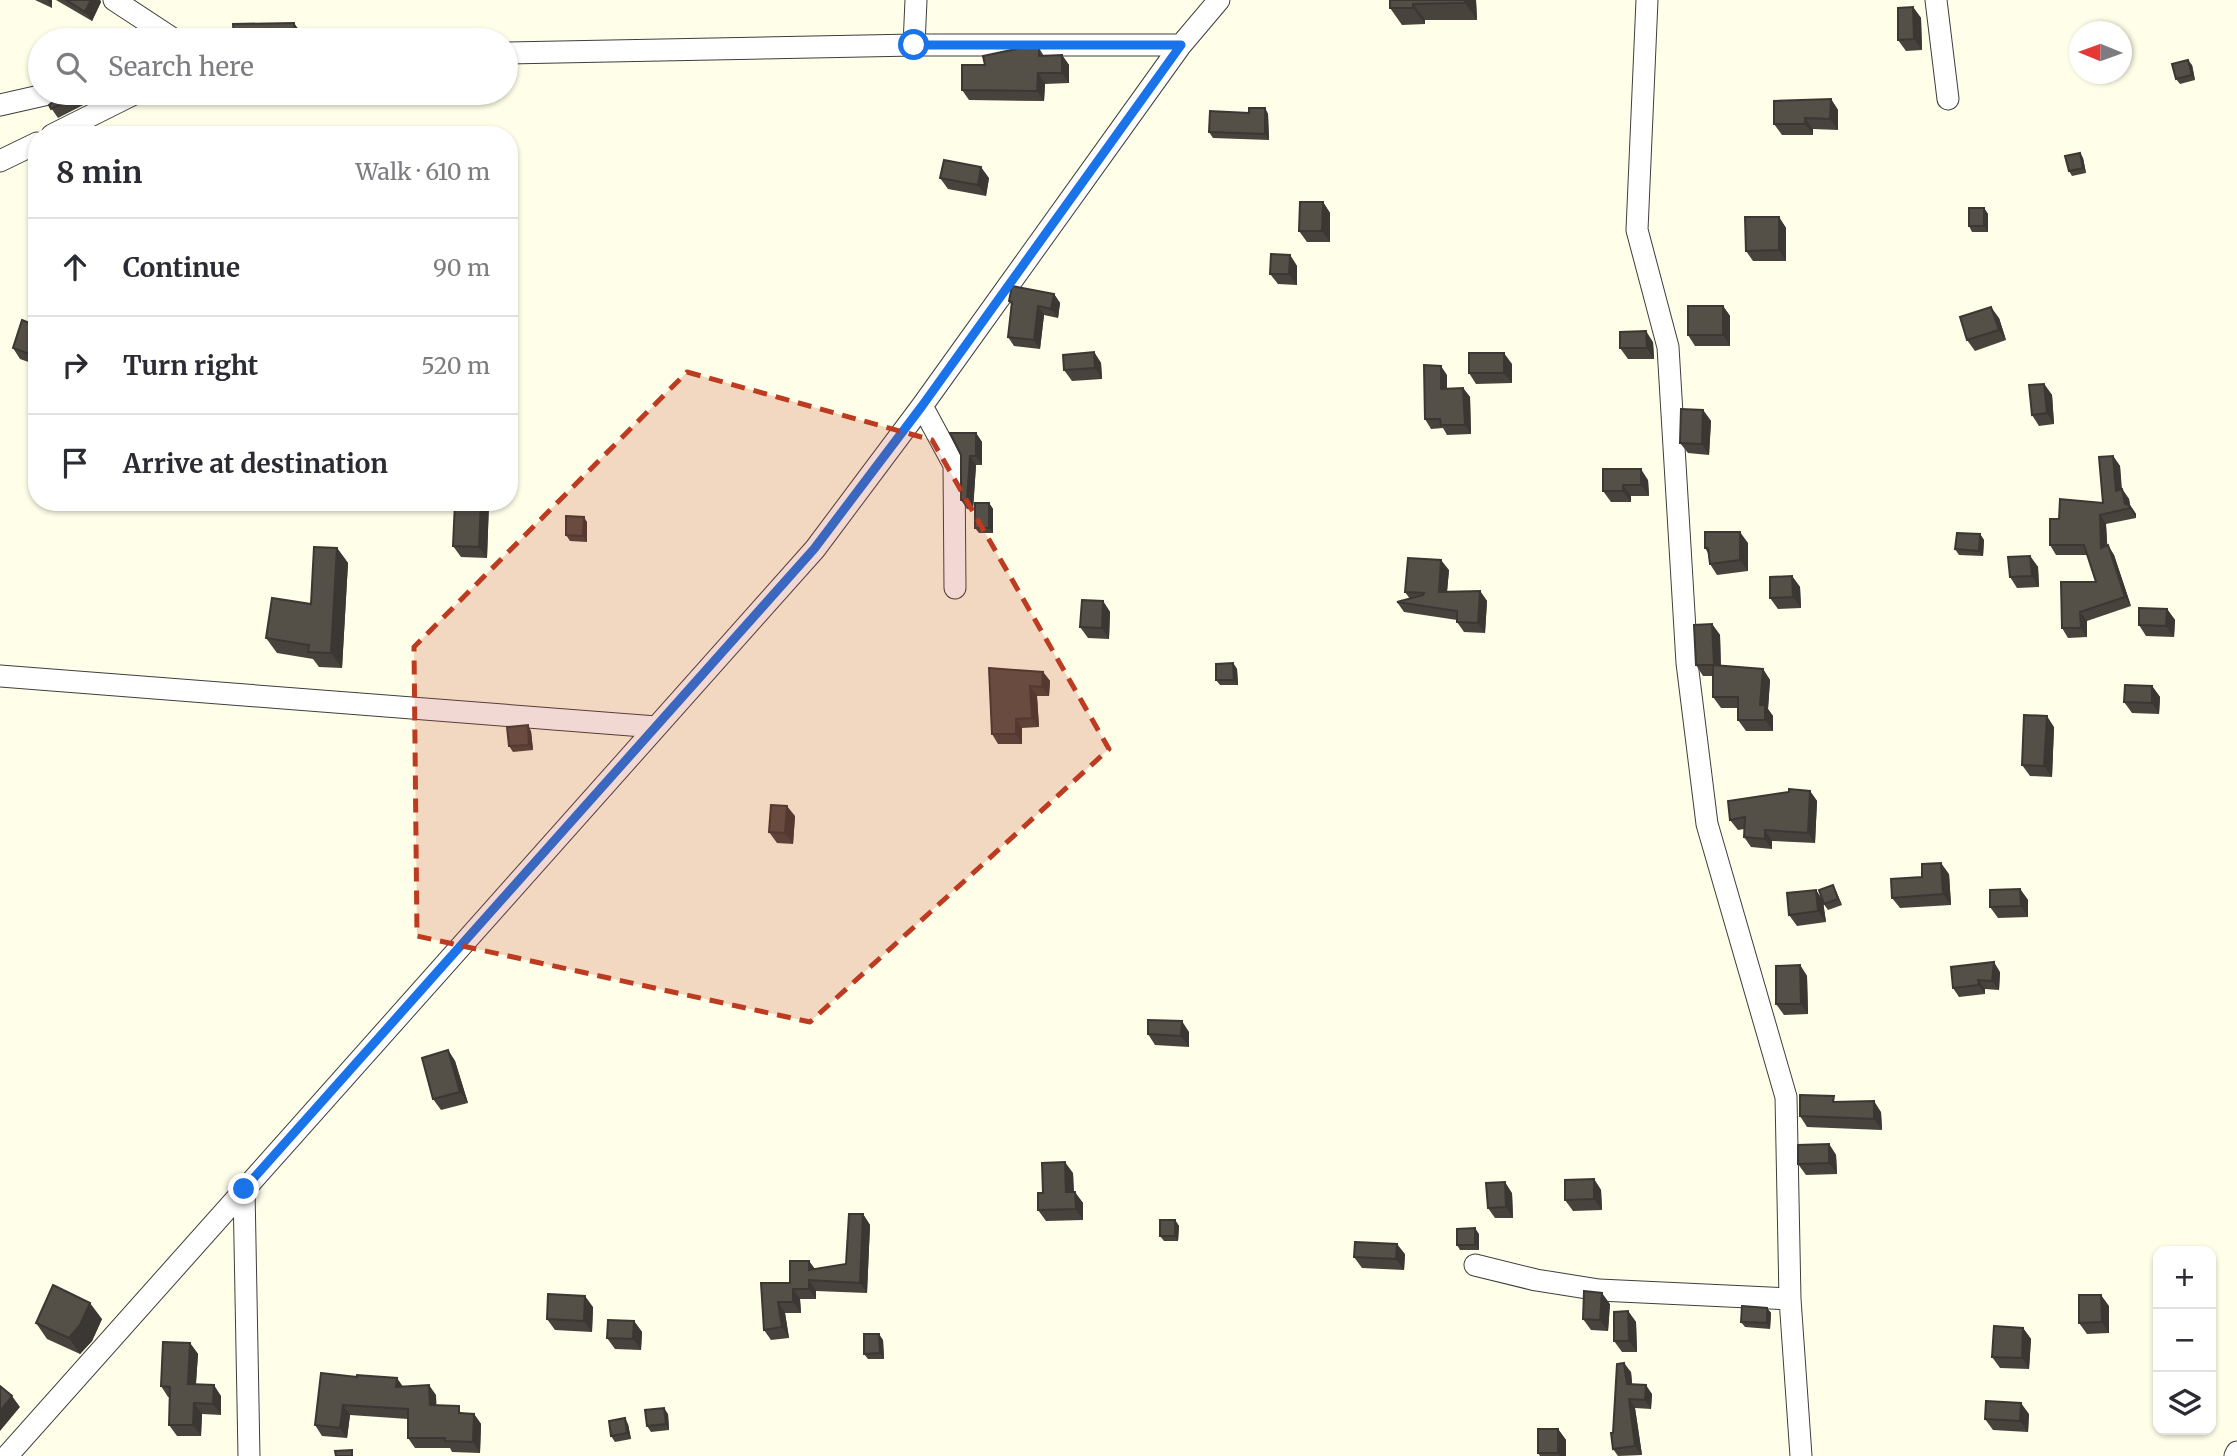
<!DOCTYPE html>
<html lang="en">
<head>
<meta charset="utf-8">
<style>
  :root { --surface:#fff; --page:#f7f7f7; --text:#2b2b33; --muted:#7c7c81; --line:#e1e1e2 }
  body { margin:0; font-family:Merriweather,serif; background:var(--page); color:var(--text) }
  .controls { position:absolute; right:21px; bottom:21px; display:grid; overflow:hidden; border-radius:14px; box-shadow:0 2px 5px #0004 }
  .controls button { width:63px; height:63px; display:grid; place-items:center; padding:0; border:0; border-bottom:2px solid var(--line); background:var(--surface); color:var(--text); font:35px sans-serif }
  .compass { position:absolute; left:2069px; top:21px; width:63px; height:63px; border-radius:50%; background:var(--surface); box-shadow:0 2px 5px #0004; rotate:271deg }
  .stop { position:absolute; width:21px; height:21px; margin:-16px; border:5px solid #1a73e8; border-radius:50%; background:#fff }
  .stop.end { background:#1a73e8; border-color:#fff; box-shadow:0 2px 7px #0008 }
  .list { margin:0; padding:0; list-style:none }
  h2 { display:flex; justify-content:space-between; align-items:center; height:91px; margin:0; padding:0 28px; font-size:30px }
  h2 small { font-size:23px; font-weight:400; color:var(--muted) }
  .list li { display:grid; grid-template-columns:46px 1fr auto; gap:21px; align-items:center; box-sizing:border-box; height:98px; padding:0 28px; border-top:2px solid var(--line) }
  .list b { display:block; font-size:26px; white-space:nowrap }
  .list em { font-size:23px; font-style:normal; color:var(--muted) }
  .icon { flex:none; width:38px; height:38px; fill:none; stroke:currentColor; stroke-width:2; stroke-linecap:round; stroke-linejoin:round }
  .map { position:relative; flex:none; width:2237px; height:1456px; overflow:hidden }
  .search { position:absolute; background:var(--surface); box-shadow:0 2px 5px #0004; left:28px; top:28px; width:490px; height:77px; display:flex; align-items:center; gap:18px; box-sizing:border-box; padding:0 24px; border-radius:38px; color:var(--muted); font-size:26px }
  .panel { position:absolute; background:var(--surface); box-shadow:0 2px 5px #0004; left:28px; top:126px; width:490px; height:385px; border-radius:28px }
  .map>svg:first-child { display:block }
</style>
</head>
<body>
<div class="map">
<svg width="2237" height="1456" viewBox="0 0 2237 1456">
  <rect width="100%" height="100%" fill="#ffffe9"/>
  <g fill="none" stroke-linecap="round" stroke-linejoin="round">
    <defs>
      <path id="minor" d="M114,0L175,40
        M1647,0L1637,230L1668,347L1687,663L1707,824L1786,1097L1790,1299L1801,1456
        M1936,0L1948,99
        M914,45L916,0
        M506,53L914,45H1181
        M0,105L53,93
        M52,135L136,93
        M0,161L37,143
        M922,406L954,465L955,588
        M0,676L656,727
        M244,1189L249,1456
        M1475,1265L1536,1280L1599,1290L1790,1299
        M7,1456L815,549L922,406L1181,45L1219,0
        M2235,1456L2237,1452"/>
    </defs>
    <use href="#minor" stroke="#3e3e3e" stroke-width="23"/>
    <use href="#minor" stroke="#fff" stroke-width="21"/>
  </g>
  <path fill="#48443d" d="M35,0H52V8Z
    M56,0H100L101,2L92,21Z
    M1390,0H1476L1477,20H1425V24L1402,25L1390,8Z
    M1913,7L1921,18L1922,50L1906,51L1898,40Z
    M1039,48L1044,56L1062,55L1069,65V83L1045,84L1044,101L969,100L962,90L985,65Z
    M2192,65L2195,80L2180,84L2176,79Z
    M63,93H103L97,98L58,118L49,105Z
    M1831,99L1838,110V130L1813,129V135H1782L1774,124Z
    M1265,108L1268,114L1269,140L1213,138L1209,132L1249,113Z
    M2080,153L2083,158L2086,173L2072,176L2069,171Z
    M940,178H989L986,196L948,189Z
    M1323,202L1330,213V242H1307L1299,231Z
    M1984,208L1988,214V232H1972L1969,226Z
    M1779,217L1786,228V261H1753L1746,251Z
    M1290,255L1297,266V285L1278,284L1270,274Z
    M1054,294L1060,303L1058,318L1044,315L1040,349L1014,346L1008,337L1011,304L1009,301Z
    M1723,306L1730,316V346H1695L1688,335Z
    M1999,318L2006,340L1975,351L1967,340Z
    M37,326V365L20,359L13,348Z
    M1653,342L1654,359H1628L1620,348Z
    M1094,352L1101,363L1102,379L1072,381L1064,370Z
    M1512,364V383L1476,384L1469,373Z
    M1447,375V389L1463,388L1470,397L1471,434L1447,435L1443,428L1431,429L1425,419Z
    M2044,384L2052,395L2054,424L2039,426L2032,415Z
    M1703,410L1711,421L1709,455L1688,453L1680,443Z
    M976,433L982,442V465H976L973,510L967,509L961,500V455Z
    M2113,456L2120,466L2122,489L2129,499L2130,505L2136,514V518L2106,524L2107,545L2114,555L2131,606L2087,621V637L2068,638L2062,628L2096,582L2087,555H2056L2050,545L2059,519L2103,503Z
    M1603,469L1648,480L1649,496H1631V502H1611L1603,491Z
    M489,503L487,558L461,557L453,546Z
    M989,503L993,509V533H979L975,528Z
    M587,522V542L570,541L566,535Z
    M1980,534L1984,540L1983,556L1959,555L1955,549Z
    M1748,543V571L1717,575L1710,564L1708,553L1705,548Z
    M337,548L348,563L342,668L319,667L313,659L277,653L266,638L311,604Z
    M2030,556L2038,567L2039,587L2017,588L2010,577Z
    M1449,570L1447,592L1480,591L1487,601L1485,633L1464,632L1457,622V620L1404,612L1397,602L1410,599L1405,592Z
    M1792,576L1800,587L1801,608L1778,609L1770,598Z
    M1103,601L1110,612L1109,639L1088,638L1080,627Z
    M2167,609L2175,620L2174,637L2146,636L2139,625Z
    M1712,624L1720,635L1721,666L1763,669L1770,680L1768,709L1773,716V731H1746L1738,720V708H1721L1713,697V676H1703L1696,665Z
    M1233,663L1237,669L1238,685H1220L1216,680Z
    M1043,672L1050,681L1049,696H1037L1039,727L1022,728V744H998L992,734Z
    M2152,686L2160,697L2159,714L2132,713L2124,702Z
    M2054,727L2052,777L2030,776L2022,765Z
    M531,731L533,750L513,752L509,746Z
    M1810,791L1817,801L1815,843L1772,841V849L1751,847L1744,837L1745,829L1738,830L1730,820Z
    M795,816L793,844L777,843L769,832Z
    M1949,874L1951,905L1900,908L1892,898L1922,877Z
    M2020,889L2028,900V917L1998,918L1990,907Z
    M1816,890L1822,899L1836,891L1842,905L1828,910L1823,903L1826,922L1797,926L1789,915Z
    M1800,965L1807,976L1808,1014L1784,1015L1776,1004Z
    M2000,972L1999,990L1985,989V994L1959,997L1953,988Z
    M1189,1032V1047L1155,1045L1148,1034Z
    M448,1050L455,1061L468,1103L441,1110L433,1099Z
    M1838,1102L1881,1112L1882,1130L1807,1127L1800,1116Z
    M1829,1144L1836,1155L1837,1174L1806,1175L1798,1164Z
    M1073,1173L1074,1192L1083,1203V1220L1046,1221L1038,1210L1043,1193Z
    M1594,1179L1601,1190L1602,1210L1573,1211L1565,1200Z
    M1512,1193L1513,1218H1495L1488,1208Z
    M863,1214L870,1225L867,1293L816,1291V1299H800L801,1313H785L789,1338L771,1340L764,1330L790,1283L809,1261L815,1269L846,1264Z
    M1175,1220L1179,1226L1178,1241H1164L1160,1236Z
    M1479,1234V1250H1460L1457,1245Z
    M1405,1254L1404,1270L1362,1268L1354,1257Z
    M1610,1304L1608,1331L1591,1330L1583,1319Z
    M2109,1306V1333L2087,1334L2079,1323Z
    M593,1307L592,1332L555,1330L547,1319Z
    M1767,1308L1771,1313L1770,1329L1745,1327L1741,1322Z
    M1628,1311L1636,1322L1637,1352H1622L1614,1341Z
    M102,1319L92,1341L80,1354L47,1339L36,1323Z
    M634,1321L642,1332L641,1350L615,1349L607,1338Z
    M2023,1328L2031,1339L2029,1369L2000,1368L1992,1357Z
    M883,1340L884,1359H868L864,1354Z
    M190,1343L198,1354L196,1384L221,1396V1415L202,1414L201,1436H177L169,1425L170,1397H168L161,1386Z
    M1631,1372L1632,1384L1652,1394L1651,1409L1635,1408L1642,1455L1618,1456L1613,1449V1433Z
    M321,1373L403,1386L436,1395V1405L464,1413L474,1414L481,1424L480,1453L452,1452L450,1448H415L408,1438V1419L350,1415L347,1438L322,1436L315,1425Z
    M668,1414L669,1430L651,1432L647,1426Z
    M2029,1414L2028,1432L1993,1430L1985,1419Z
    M628,1424L631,1439L615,1442L611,1436Z
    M1558,1429L1566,1440V1456H1540L1538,1453Z"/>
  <path fill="#3b3732" d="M47,0H52V8Z
    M91,0H100L101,2L92,21L85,12Z
    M1465,0H1476L1477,20L1465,3Z
    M1413,4L1425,20V24L1413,8Z
    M1913,7L1921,18L1922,50L1914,39Z
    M294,23L302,34V40H295Z
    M1062,55L1069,65V83L1062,73Z
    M2188,60L2192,65L2195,80L2192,75Z
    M1038,73L1045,84L1044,101L1037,91Z
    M1831,99L1838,110V130L1830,119Z
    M1265,108L1268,114L1269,140L1265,134Z
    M1805,118L1813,129V135L1805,124Z
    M2080,153L2083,158L2086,173L2083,168Z
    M981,167L989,178L986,196L978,185Z
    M1323,202L1330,213V242L1322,231Z
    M1984,208L1988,214V232L1984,226Z
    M1779,217L1786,228V261L1779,250Z
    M1290,255L1297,266V285L1289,274Z
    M1054,294L1060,303L1058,318L1051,309Z
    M1038,306L1044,315L1040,349L1034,340Z
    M1723,306L1730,316V346L1723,335Z
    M1991,307L1999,318L2006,340L1999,330Z
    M1646,331L1653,342L1654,359L1647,348Z
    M37,342V361L32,355Z
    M1094,352L1101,363L1102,379L1095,368Z
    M1504,353L1512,364V383L1504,373Z
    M1441,366L1447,375V398L1441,389Z
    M2044,384L2052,395L2054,424L2047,413Z
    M1463,388L1470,397L1471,434L1465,425Z
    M1703,410L1711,421L1709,455L1702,444Z
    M976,433L982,442V465L976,456Z
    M970,456L976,465L973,510L967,501Z
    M2113,456L2120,466L2122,500L2116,491Z
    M1641,469L1648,480L1649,496L1641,485Z
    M1623,485L1631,496V502L1623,491Z
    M2122,489L2129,499L2130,505L2136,514V518L2130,508L2125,504Z
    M481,502L489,503L487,558L479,547Z
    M989,503L993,509V533L989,528Z
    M2100,515L2106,524L2108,557L2101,548Z
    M584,517L587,522V542L583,536Z
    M1740,532L1748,543V571L1740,560Z
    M1980,534L1984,540L1983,556L1979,551Z
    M2108,545L2114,555L2131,606L2125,597Z
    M337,548L348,563L342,668L331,653Z
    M2030,556L2038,567L2039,587L2032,576Z
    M1441,560L1449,570L1446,602L1439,592Z
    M1792,576L1800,587L1801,608L1793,597Z
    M1480,591L1487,601L1485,633L1478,623Z
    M1103,601L1110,612L1109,639L1102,628Z
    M2167,609L2175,620L2174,637L2166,626Z
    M2080,612L2087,621V637L2081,628Z
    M1712,624L1720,635L1721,676L1714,665Z
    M1233,663L1237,669L1238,685L1234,680Z
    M1763,669L1770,680L1768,709L1773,716V731L1765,720L1760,705Z
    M1043,672L1050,681L1049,696L1042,687Z
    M1030,686L1037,696L1039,727L1032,718Z
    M2152,686L2160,697L2159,714L2152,703Z
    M2047,716L2054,727L2052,777L2044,766Z
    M1016,719L1022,728V744L1016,734Z
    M528,725L531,731L533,750L529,745Z
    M1810,791L1817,801L1815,843L1808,833Z
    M787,806L795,816L793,844L785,833Z
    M1765,830L1772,841V849L1765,839Z
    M1941,863L1949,874L1951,905L1943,894Z
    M1833,885L1836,891L1842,905L1838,899Z
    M2020,889L2028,900V917L2021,906Z
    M1816,890L1823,901L1826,922L1818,911Z
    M1994,962L2000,972L1999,990L1992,981Z
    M1800,965L1807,976L1808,1014L1801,1004Z
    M1978,980L1985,989V994L1979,985Z
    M1182,1021L1189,1032V1047L1181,1036Z
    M448,1050L455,1061L468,1103L460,1092Z
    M1874,1101L1881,1112L1882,1130L1874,1119Z
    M1829,1144L1836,1155L1837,1174L1829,1163Z
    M1065,1162L1073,1173L1074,1203L1066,1192Z
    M1594,1179L1601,1190L1602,1210L1594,1199Z
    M1505,1182L1512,1193L1513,1218L1506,1207Z
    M1075,1192L1083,1203V1220L1076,1209Z
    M863,1214L870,1225L867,1293L860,1283Z
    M1175,1220L1179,1226L1178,1241L1175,1236Z
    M1475,1228L1479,1234V1250L1475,1245Z
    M1397,1244L1405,1254L1404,1270L1396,1259Z
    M809,1261L816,1271L809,1270Z
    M809,1280L816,1291V1299L809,1289Z
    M793,1289L800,1299L801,1313L793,1302Z
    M1602,1293L1610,1304L1608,1331L1600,1320Z
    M2101,1295L2109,1306V1333L2102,1322Z
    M585,1296L593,1307L592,1332L584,1321Z
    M778,1302L785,1313L789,1338L782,1327Z
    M90,1303L102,1319L92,1341L80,1354L69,1338Z
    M1767,1308L1771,1313L1770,1329L1767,1323Z
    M1628,1311L1636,1322L1637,1352L1629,1341Z
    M634,1321L642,1332L641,1350L633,1339Z
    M2023,1328L2031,1339L2029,1369L2022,1358Z
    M879,1334L883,1340L884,1359L880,1353Z
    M190,1343L198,1354L195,1395L188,1384Z
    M1624,1363L1631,1372L1633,1393L1627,1384Z
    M397,1378L404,1388L396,1387Z
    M214,1385L221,1396V1415L213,1404Z
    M429,1385L436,1395L437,1415L430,1405Z
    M1646,1385L1652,1394L1651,1409L1645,1400Z
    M12,1396L20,1407L0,1431V1411Z
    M1629,1399L1635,1408L1642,1455L1635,1446Z
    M194,1403L202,1414L201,1436L193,1425Z
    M2021,1403L2029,1414L2028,1432L2020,1421Z
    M343,1405L350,1415L347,1438L340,1428Z
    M664,1408L668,1414L669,1430L666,1424Z
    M474,1414L481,1424L480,1453L473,1442Z
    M625,1418L628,1424L631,1439L627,1433Z
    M1558,1429L1566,1440V1456H1560L1558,1453Z"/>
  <path fill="#544f47" stroke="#3b3732" stroke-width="2" d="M66,0H91L85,12Z
    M1390,0H1465V3L1413,4V8H1390Z
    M1913,7L1914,39L1898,40V8Z
    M294,23L295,40H234L233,24Z
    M1021,48H1039V56L1062,55V73H1038L1037,91L962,90V65H985L983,56Z
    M2188,60L2192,75L2176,79L2172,64Z
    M63,93H83L51,109L49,105Z
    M1831,99L1830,119L1805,118V124H1774V101Z
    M1249,108H1265V134L1209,132L1210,111L1249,113Z
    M2080,153L2083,168L2069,171L2065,156Z
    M944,160L981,167L978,185L940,178Z
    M1300,202H1323L1322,231H1299Z
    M1969,208H1984V226H1969Z
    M1745,217H1779V250L1746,251Z
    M1271,254L1290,255L1289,274H1270Z
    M1012,286L1054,294L1051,309L1038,306L1034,340L1008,337L1012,302L1009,301Z
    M1688,306H1723V335H1688Z
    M1991,307L1999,330L1967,340L1960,317Z
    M22,320L37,326V342L32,355L13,348Z
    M1646,331L1647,348H1620V332Z
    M1094,352L1095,368L1064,370L1063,355Z
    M1469,353H1504V373H1469Z
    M1424,365L1441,366V389L1463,388L1465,425H1441L1440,419H1425Z
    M2044,384L2047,413L2032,415L2029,385Z
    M1681,409L1703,410L1702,444L1680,443Z
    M950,433H976V456H970L967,501L961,500V455Z
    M2113,456L2116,491L2122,489L2125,504L2129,505L2130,508L2100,515L2101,548L2108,545L2125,597L2080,612L2081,628H2062L2061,582H2096L2084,545H2050V519H2059L2060,499L2103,503L2099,457Z
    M1603,469H1641V485H1623V491H1603Z
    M455,502H481L479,547L453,546Z
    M975,503H989V528H975Z
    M566,516L584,517L583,536L566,535Z
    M1705,532H1740V560L1710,564L1708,548H1705Z
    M1957,533L1980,534L1979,551L1955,549Z
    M314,547L337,548L331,653L308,652L309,645L266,638L272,598L311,604Z
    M2030,556L2032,576L2010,577L2008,557Z
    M1408,558L1441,560L1439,592L1480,591L1478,623L1457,622V611L1397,602L1423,595L1424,593L1405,592Z
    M1792,576L1793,597L1770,598V577Z
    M1082,600L1103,601L1102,628L1080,627Z
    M2139,608L2167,609L2166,626L2139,625Z
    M1712,624L1714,665H1696L1694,625Z
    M1233,663L1234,680H1216V664Z
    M1713,665L1763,669L1760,705H1765V720H1738V697H1713Z
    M989,668L1043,672L1042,687L1030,686L1032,718L1016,719V734H992Z
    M2125,685L2152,686V703L2124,702Z
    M2024,715L2047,716L2044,766L2022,765Z
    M528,725L529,745L509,746L507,727Z
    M1789,789L1810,791L1808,833L1765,830V839L1744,837L1745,817L1730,820L1728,801L1789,792Z
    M771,805L787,806L785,833L769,832Z
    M1941,863L1943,894L1892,898L1891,879L1922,877V864Z
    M1833,885L1838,899L1824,904L1819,890Z
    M2020,889L2021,906L1990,907V890Z
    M1816,890L1818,911L1789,915L1787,893Z
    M1994,962L1992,981L1978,980L1979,985L1953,988L1951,967Z
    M1800,965L1801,1004H1776V966Z
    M1148,1020L1182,1021L1181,1036L1148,1034Z
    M448,1050L460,1092L433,1099L422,1058Z
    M1800,1095L1834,1096L1833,1102L1874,1101V1119L1800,1116Z
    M1829,1144V1163L1798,1164V1145Z
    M1065,1162L1066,1192H1075L1076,1209L1038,1210V1193H1043L1042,1163Z
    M1594,1179V1199L1565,1200V1180Z
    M1505,1182L1506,1207L1488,1208L1486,1183Z
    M849,1214H863L860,1283L809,1280V1289H793V1302H778L782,1327L764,1330L761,1283H790V1261H809V1270L846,1264Z
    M1160,1220H1175V1236H1160Z
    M1475,1228V1245H1457V1229Z
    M1355,1242L1397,1244L1396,1259L1354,1257Z
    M53,1285L90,1303L80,1325L69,1338L36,1323Z
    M1584,1291L1602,1293L1600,1320L1583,1319Z
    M548,1294L585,1296L584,1321L547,1319Z
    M2079,1295H2101L2102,1322L2079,1323Z
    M1742,1306L1767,1308V1323L1741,1322Z
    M1628,1311L1629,1341H1614V1312Z
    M608,1320L634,1321L633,1339L607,1338Z
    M1994,1326L2023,1328L2022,1358L1992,1357Z
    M864,1334H879L880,1353L864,1354Z
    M163,1342L190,1343L188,1384L214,1385L213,1404L194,1403L193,1425H169L170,1387L161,1386Z
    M1624,1363L1627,1384L1646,1385L1645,1400L1629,1399L1635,1446L1613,1449L1611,1433H1613L1617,1364Z
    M321,1373L357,1377V1375L397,1378L396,1387L429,1385L430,1405L459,1406V1413L474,1414L473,1442L445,1441V1438H408V1409L343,1405L340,1428L315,1425Z
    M0,1386L12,1396L0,1411Z
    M1986,1401L2021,1403L2020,1421L1985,1419Z
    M664,1408L666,1424L647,1426L645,1410Z
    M625,1418L627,1433L611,1436L609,1421Z
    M1538,1429H1558V1453H1538Z
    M352,1450V1456H336L335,1451Z"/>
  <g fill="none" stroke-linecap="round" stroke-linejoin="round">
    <path stroke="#1a73e8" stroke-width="9" d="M244,1189L814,549L922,406L1181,45H914"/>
  </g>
  <path fill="#bd3b21" fill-opacity="0.2" stroke="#bd3b21" stroke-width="5" stroke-dasharray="14 9" stroke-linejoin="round" d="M687,372L932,440L1109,749L810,1022L417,936L414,647Z"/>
</svg>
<div class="controls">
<button>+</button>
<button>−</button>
<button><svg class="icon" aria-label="layers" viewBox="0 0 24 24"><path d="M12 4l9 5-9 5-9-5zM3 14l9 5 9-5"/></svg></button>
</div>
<svg class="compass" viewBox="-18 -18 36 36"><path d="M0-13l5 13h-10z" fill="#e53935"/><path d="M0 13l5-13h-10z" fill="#7c7c81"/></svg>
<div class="stop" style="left:914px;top:45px"></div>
<div class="stop end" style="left:244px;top:1189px"></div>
<div class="search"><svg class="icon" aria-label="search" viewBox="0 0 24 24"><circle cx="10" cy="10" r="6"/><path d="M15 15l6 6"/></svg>Search here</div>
<section class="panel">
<h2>8 min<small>Walk · 610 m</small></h2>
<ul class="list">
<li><svg class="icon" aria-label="ahead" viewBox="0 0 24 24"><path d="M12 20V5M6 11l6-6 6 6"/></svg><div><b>Continue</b></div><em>90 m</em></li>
<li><svg class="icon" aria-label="right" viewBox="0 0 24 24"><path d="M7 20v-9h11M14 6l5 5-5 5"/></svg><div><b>Turn right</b></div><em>520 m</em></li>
<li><svg class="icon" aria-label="arrive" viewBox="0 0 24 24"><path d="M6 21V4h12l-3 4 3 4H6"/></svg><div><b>Arrive at destination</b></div></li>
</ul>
</section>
</div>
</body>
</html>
